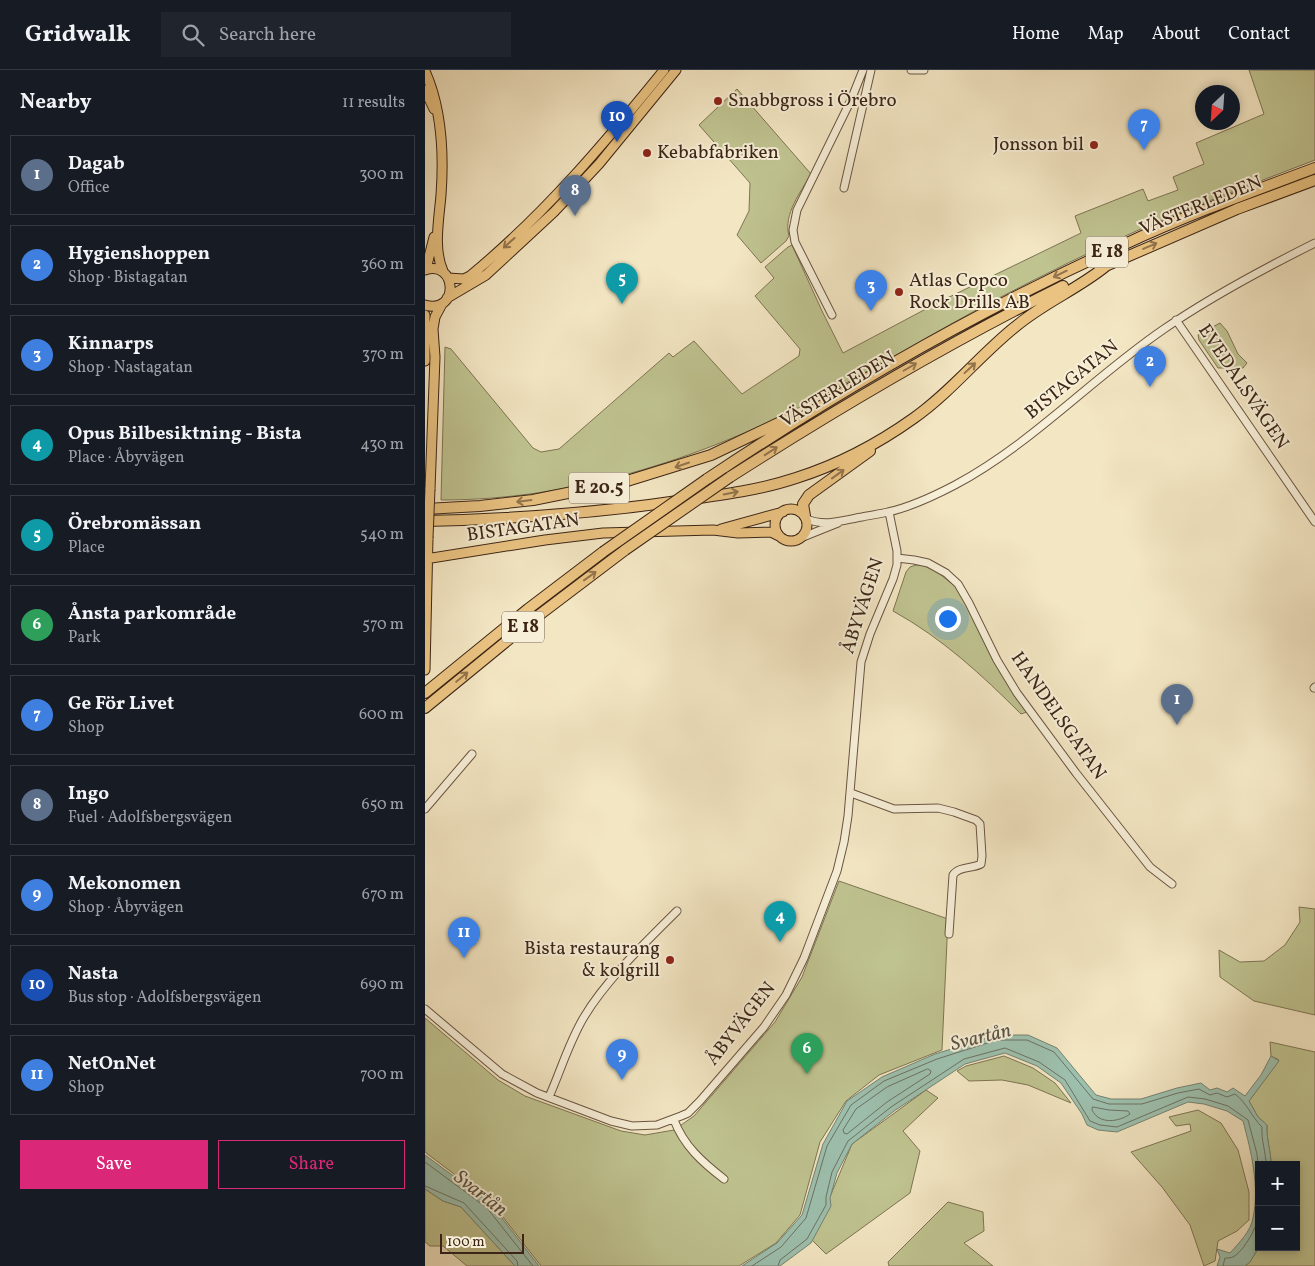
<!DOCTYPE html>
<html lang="en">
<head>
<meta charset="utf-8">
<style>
  :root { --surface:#171b24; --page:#20242c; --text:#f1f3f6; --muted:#9ea1a6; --line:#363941; --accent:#db2777 }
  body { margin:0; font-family:Vollkorn,serif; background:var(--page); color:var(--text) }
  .controls { position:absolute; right:15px; bottom:15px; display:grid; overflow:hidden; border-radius:0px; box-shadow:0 2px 8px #0003 }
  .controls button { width:45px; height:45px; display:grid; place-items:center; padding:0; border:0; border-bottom:1px solid var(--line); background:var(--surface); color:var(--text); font:25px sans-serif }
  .compass { position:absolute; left:770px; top:15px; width:45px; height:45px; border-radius:50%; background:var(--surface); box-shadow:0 2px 8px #0003; rotate:205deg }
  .scale { position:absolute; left:15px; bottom:12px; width:84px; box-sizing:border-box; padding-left:5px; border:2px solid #3c2516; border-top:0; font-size:14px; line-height:18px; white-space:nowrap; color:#3c2516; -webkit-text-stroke:4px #f7efd8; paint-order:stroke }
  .you { position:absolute; left:522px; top:548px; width:18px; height:18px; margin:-12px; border:4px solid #fff; border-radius:50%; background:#1a73e8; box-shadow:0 0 0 8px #1a73e833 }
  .badge { display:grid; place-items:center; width:32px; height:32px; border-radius:50%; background:var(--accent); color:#fff; font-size:16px; font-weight:700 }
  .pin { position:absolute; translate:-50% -41px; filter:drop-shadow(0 1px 2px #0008) }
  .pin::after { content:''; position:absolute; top:26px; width:18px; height:15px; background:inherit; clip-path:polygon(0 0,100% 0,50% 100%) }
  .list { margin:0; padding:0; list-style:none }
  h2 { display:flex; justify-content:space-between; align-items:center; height:65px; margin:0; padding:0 20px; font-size:21px }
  h2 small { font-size:16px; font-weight:400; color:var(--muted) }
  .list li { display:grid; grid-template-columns:32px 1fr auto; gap:15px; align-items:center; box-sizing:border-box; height:80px; margin:0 10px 10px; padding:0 10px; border:1px solid var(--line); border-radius:0px }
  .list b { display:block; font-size:19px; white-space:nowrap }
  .list p { margin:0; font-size:16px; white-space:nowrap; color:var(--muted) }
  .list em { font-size:16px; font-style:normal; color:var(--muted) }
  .actions { display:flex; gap:10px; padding:15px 20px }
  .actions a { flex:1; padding:11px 0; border:1px solid var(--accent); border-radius:0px; text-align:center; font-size:18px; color:var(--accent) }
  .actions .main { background:var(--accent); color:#fff }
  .icon { flex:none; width:28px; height:28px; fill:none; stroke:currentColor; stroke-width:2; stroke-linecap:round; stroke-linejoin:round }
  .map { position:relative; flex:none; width:890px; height:1196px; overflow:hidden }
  header { display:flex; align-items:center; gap:30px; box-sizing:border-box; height:70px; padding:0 25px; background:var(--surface); border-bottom:1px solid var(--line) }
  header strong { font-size:24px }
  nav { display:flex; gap:28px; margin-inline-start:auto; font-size:18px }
  .search { width:350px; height:45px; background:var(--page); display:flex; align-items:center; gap:12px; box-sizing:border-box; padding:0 18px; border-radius:0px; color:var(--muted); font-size:19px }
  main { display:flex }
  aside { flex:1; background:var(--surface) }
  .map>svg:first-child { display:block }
</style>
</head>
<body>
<header>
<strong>Gridwalk</strong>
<div class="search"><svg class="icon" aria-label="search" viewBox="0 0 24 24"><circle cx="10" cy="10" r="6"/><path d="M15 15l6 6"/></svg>Search here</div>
<nav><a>Home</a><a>Map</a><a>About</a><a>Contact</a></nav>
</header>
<main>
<aside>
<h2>Nearby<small>11 results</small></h2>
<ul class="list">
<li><span class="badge" style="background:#5c6f8a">1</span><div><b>Dagab</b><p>Office</p></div><em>300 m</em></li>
<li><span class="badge" style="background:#3f7fe0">2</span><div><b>Hygienshoppen</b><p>Shop · Bistagatan</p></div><em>360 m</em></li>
<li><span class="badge" style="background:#3f7fe0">3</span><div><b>Kinnarps</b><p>Shop · Nastagatan</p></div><em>370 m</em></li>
<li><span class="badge" style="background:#0f9aa8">4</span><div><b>Opus Bilbesiktning - Bista</b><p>Place · Åbyvägen</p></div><em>430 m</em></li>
<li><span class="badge" style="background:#0f9aa8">5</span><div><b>Örebromässan</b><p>Place</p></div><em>540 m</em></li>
<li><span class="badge" style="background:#2e9e5b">6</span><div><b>Ånsta parkområde</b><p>Park</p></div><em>570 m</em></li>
<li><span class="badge" style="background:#3f7fe0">7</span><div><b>Ge För Livet</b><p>Shop</p></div><em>600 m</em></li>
<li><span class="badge" style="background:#5c6f8a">8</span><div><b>Ingo</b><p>Fuel · Adolfsbergsvägen</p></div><em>650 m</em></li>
<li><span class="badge" style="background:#3f7fe0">9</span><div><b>Mekonomen</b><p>Shop · Åbyvägen</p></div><em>670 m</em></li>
<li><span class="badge" style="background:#1a4fb4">10</span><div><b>Nasta</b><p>Bus stop · Adolfsbergsvägen</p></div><em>690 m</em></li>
<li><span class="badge" style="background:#3f7fe0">11</span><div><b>NetOnNet</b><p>Shop</p></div><em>700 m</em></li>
</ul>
<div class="actions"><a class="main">Save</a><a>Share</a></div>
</aside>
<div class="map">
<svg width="890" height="1196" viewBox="0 0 890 1196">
  <rect width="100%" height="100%" fill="#f3e6c3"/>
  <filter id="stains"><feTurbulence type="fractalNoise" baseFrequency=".004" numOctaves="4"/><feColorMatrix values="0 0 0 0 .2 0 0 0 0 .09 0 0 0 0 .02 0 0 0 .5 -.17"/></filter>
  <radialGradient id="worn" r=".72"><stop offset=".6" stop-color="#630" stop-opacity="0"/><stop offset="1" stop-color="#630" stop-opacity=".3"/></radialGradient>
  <path fill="#bfc390" stroke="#7e7453" d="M824,0H890V90C833,112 774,134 718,158C668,180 620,204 572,229C509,262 448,300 385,332C270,391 145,430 16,430L20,277L26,279L108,378L116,382L134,379L244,283L248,287L269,271L317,324L374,286L375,279L330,226L349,208L340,197L363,177L367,175L397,241L418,283L514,232L656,163L650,146L718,119L723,131L753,120L748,107L779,94L771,73L839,44Z
    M312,19L386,104C376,122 358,144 364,166L361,171L336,193L312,165L324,141L325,113L274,55Z
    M795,253L802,261L813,284L822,293L818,298H793L774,270L773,265Z
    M491,495H497L511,501L531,517L602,642L596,644C557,605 517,568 468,541L481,502L485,497Z
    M414,811L523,849L517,980L454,1005L421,1031L395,1072L375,1145L351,1173L314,1196H116L67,1133L0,1082V948L73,1010L100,1026L196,1061L220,1065L249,1060L269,1046L350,952L377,907Z
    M874,837L890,839V945L829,931L795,907L794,880L815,892L839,891L860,875L875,852Z
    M845,972L890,982V1196H820L825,1192L834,1177H871V1095H846C846,1081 841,1069 842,1055L833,1047L824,1031L854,990L846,986Z
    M579,986L608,998L630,1013L646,1033L603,1015L577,1010L544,1011L532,1001L541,996Z
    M501,1020L513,1028L478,1061L495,1081L485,1123L401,1184L387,1170L427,1074Z
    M773,1040L796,1053L813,1080L824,1122V1150L812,1161L793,1171L790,1191L779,1196L765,1155L737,1117L706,1082L766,1061L765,1054L751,1056L744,1047Z
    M0,1119L18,1131L36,1137L90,1196H42L18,1176H5L0,1172Z
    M523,1132L558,1142L559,1161L539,1173L568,1196H464L463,1192Z"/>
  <path fill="#9dc0ae" stroke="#768271" d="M572,965H603L632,978L671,1025L686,1029H716L752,1018L776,1013L785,1020L792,1018L802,1022L808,1018L820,1026L836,1005L846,986L854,991L824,1031L833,1047L842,1055C841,1069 846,1080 846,1095H834V1177L825,1192L820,1196H792L795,1187L792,1179L805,1183C814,1173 826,1161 828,1148C835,1117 826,1081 818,1051L802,1041L779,1034L763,1032L692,1062L673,1060L662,1055L657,1044L636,1013L612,996L580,983L540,994L469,1041L427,1074L412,1103L405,1128L406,1136L386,1173L355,1196H317L352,1173L377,1145L398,1074L422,1031L457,1007L510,984Z
    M0,1085L66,1134L114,1196H90L36,1137L18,1131L0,1119Z"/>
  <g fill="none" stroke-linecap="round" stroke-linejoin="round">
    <path stroke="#6c7262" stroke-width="1" d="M503,999L506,1001L505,1004L462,1032L422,1064L419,1063L418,1060L431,1039L462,1017Z
      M668,1037L684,1040L703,1041L705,1044C694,1052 674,1055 667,1040Z
      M0,1092L62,1138L108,1196
      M0,1116L39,1133L92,1191L93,1196
      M327,1196L356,1177L381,1148L402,1076L426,1035L459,1011L512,989L572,970H602L629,982L668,1029L684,1034H717L753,1023L774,1019L785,1025L792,1023L802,1027L810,1024C822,1033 826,1046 837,1057C836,1070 841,1082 841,1095
      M353,1196L355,1190L382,1169L401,1135V1127L407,1102L423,1071L466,1037L539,989L580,978L614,992L640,1010L665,1051L675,1055L692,1057L763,1027L780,1029L803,1036L823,1050L832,1084L834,1106
      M798,1196L800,1188C802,1188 806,1188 808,1187C819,1181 833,1156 834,1144"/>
    <defs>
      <path id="minor" d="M486,0H499
        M419,118L446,0
        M407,245L370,172L368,160L372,140L426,30L438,0
        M751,250L890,452
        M382,449C400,457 419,450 437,447C446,445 455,444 463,442C486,437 509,426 530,415C608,373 666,309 739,259C787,226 838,199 890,173
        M378,467L413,453
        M472,488L489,490L503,493L521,503L533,514L544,533L572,590L592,623L651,703L725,797L747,814
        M889,618L890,617
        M426,723L469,739L513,738L529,742L551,750L555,754L557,786L556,794C547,799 534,796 528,805L524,864
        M0,739L47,684
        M0,939L77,1004L112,1023L186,1051L207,1056L232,1055L256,1046L263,1043L275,1031L339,957L361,925L379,888L412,801L419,772L423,746L436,592L445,564L468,509L472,495V481L464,442
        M124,1027C136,1000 144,972 159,947C181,910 221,872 252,841
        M249,1050C259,1076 277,1092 299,1109"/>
      <path id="major" d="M0,1C17,39 19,84 16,125C14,149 8,179 18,201
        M0,20L9,39
        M1,199L9,167
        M0,200C32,189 35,245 0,235
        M23,208L39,209L45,206C119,145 179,74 239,0
        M22,228L61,205L129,142L174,94L251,0
        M0,245V291
        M5,419L10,287L8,259L10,247L17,234
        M350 455a16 16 0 1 1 32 0a16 16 0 1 1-32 0Z
        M296,459L358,442
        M0,489L120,470L178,463L288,460L313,463L346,462L354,466
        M0,600L3,468"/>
      <path id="highway" d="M676,198L812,139L890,110
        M305,407C413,338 523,273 638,216
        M282,409C415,320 554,240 700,174C762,145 826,122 890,98
        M0,439L55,436L108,430L202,411L286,385L366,347
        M380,446L378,434L384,425L445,381
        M0,451C87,449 174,443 260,430C297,425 335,420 371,408C412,395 454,373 489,348C526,322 555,285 590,257C618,233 653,219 681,196
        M0,623L103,539L178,482
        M0,638L105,552L200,480"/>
    </defs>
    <use href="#minor" stroke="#6a5541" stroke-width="9"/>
    <use href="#major" stroke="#3c2516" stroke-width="11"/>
    <use href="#highway" stroke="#3c2516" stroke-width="12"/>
    <use href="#minor" stroke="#f7efd8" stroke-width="7"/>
    <use href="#major" stroke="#eac382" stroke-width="9"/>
    <use href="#highway" stroke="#eac382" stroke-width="10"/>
    <defs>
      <path id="major-bridge" d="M3,468L5,419"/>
      <path id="highway-bridge" d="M200,480L305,407
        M178,482L282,409"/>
    </defs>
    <use href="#major-bridge" stroke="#3c2516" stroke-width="11" stroke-linecap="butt"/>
    <use href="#highway-bridge" stroke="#3c2516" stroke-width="12" stroke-linecap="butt"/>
    <use href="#major-bridge" stroke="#eac382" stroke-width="9"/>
    <use href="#highway-bridge" stroke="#eac382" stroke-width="10"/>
  </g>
  <defs><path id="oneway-shaft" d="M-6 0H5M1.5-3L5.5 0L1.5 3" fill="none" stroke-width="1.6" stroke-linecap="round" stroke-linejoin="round" transform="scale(1.25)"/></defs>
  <g stroke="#93744c">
    <use href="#oneway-shaft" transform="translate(84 173) rotate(138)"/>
    <use href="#oneway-shaft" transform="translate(725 176) rotate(-23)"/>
    <use href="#oneway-shaft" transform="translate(635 204) rotate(154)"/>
    <use href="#oneway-shaft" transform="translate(485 297) rotate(-30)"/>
    <use href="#oneway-shaft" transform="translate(545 298) rotate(-43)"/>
    <use href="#oneway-shaft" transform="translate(346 381) rotate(-33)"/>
    <use href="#oneway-shaft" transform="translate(257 395) rotate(161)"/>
    <use href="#oneway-shaft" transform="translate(413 404) rotate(-36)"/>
    <use href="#oneway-shaft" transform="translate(306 423) rotate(-11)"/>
    <use href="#oneway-shaft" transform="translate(99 431) rotate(173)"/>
    <use href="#oneway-shaft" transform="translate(165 506) rotate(-36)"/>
    <use href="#oneway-shaft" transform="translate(37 607) rotate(-40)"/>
  </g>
  <g fill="#8f2418" stroke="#f7efd8" stroke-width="2">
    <circle cx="293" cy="31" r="5"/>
    <circle cx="669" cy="75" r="5"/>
    <circle cx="222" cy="83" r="5"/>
    <circle cx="474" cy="222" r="5"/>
    <circle cx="245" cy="890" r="5"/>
  </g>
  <g text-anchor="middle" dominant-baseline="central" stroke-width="4" stroke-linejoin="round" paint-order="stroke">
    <g fill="#f7efd8" stroke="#746250" stroke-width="1">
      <rect x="661" y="166.5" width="42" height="31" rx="4"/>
      <rect x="144" y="402.5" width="60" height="31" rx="4"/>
      <rect x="77" y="541.5" width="42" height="31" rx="4"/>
    </g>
    <g font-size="18" font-weight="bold" fill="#3c2516">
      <text x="682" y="182">E 18</text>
      <text x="174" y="418">E 20.5</text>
      <text x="98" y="557">E 18</text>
    </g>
    <g font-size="19" fill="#3c2516" stroke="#f7efd8" text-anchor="start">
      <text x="303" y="31">Snabbgross i Örebro</text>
      <text x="659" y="75" text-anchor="end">Jonsson bil</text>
      <text x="232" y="83">Kebabfabriken</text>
      <text x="484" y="211">Atlas Copco<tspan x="484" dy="22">Rock Drills AB</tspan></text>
      <text x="235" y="879" text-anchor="end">Bista restaurang<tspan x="235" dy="22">&amp; kolgrill</tspan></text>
    </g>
    <g font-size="19" fill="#3c2516" stroke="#f7efd8">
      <text transform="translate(776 136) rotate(-22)">VÄSTERLEDEN</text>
      <text transform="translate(647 310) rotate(-39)">BISTAGATAN</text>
      <text transform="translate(818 317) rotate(56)">EVEDALSVÄGEN</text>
      <text transform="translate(413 320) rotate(-31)">VÄSTERLEDEN</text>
      <text transform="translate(98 458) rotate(-8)">BISTAGATAN</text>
      <text transform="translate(438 536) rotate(-72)">ÅBYVÄGEN</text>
      <text transform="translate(633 646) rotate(55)">HANDELSGATAN</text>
      <text transform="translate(316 954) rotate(-52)">ÅBYVÄGEN</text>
    </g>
    <g font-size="20" font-style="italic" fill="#595444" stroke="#f7efd8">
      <text transform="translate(556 968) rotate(-14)">Svartån</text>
      <text transform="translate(55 1124) rotate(38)">Svartån</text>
    </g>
  </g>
  <rect width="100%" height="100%" filter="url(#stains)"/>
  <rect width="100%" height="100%" fill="url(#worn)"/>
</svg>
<div class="controls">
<button>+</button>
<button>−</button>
</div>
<svg class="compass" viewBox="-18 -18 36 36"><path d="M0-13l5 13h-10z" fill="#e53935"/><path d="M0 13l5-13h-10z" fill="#9ea1a6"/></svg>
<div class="scale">100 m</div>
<div class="you"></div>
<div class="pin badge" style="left:752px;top:655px;background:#5c6f8a">1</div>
<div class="pin badge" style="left:725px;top:317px;background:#3f7fe0">2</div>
<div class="pin badge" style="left:446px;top:241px;background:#3f7fe0">3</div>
<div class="pin badge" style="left:355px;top:872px;background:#0f9aa8">4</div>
<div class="pin badge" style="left:197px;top:234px;background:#0f9aa8">5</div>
<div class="pin badge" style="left:382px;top:1004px;background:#2e9e5b">6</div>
<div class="pin badge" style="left:719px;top:80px;background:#3f7fe0">7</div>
<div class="pin badge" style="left:150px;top:146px;background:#5c6f8a">8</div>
<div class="pin badge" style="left:197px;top:1010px;background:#3f7fe0">9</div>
<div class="pin badge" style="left:192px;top:72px;background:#1a4fb4">10</div>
<div class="pin badge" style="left:39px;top:888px;background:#3f7fe0">11</div>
</div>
</main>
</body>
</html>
